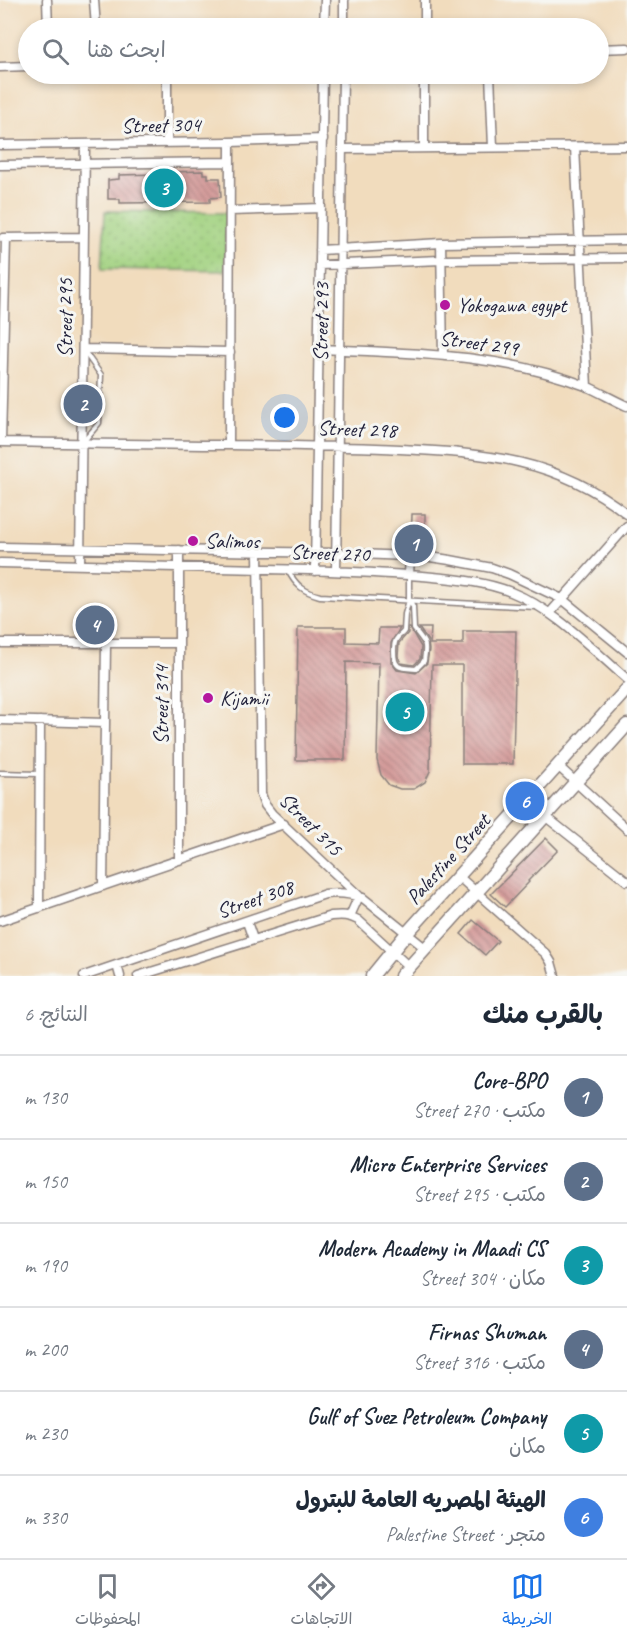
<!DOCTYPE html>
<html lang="ar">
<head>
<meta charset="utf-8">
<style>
  :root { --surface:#fff; --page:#f2f2f3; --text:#1f2937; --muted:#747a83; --line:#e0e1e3; --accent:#1a73e8 }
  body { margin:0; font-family:Caveat,"Playpen Sans Arabic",sans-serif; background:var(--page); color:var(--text); direction:rtl }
  .you { position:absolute; left:285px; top:418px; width:21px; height:21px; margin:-15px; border:4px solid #fff; border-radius:50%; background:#1a73e8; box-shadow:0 0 0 9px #1a73e833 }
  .badge { display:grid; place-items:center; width:39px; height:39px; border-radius:50%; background:var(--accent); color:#fff; font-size:20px; font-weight:700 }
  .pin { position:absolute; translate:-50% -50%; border:3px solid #fff; box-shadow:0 2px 6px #0006 }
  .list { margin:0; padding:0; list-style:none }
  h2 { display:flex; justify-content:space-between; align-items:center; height:78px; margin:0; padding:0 24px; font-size:26px }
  h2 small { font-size:20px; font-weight:400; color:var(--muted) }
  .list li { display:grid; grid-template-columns:39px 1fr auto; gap:18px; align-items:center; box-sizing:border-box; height:84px; padding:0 24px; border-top:2px solid var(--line) }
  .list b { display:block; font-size:22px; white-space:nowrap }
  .list p { margin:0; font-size:20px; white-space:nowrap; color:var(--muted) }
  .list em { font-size:20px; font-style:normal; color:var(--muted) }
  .icon { flex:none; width:33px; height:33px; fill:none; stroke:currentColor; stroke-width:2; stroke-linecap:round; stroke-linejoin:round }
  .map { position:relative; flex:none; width:627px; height:976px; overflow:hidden; direction:ltr }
  .search { position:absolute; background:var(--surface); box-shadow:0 3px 9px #0003; left:18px; right:18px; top:18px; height:66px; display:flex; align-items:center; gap:15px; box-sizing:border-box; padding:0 21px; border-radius:33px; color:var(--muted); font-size:22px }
  .sheet { height:582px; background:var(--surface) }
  nav { display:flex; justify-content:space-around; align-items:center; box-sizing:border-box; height:84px; border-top:2px solid var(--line); background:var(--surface); font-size:16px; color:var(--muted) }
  nav a { display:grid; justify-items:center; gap:3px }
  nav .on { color:var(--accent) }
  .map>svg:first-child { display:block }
</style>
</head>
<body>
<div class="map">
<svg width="627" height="976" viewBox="0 0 627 976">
  <defs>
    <pattern id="grass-dots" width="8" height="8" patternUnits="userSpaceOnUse" patternTransform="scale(1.5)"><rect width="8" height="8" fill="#a2d280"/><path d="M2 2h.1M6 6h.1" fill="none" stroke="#8bb470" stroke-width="1.8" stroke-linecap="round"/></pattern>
    <pattern id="building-back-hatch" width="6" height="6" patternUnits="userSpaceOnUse" patternTransform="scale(1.5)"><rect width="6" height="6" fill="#d39796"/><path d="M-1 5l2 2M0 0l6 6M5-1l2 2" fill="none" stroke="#ab7b7c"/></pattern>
  </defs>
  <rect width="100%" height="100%" fill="#f6f6f2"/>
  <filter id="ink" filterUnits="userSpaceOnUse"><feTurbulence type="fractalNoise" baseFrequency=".0167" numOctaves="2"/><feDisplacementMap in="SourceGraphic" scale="12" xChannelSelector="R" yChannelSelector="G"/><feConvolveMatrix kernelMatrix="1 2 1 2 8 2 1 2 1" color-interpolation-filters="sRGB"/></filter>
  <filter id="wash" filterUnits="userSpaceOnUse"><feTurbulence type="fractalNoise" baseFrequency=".008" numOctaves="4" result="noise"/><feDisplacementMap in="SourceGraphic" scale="24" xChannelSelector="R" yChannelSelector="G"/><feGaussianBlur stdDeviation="1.35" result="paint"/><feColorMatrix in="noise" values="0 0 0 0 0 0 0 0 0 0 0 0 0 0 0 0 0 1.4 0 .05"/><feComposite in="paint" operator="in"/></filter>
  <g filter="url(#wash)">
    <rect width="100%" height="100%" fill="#f1dcbd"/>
    <path fill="url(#grass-dots)" stroke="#627a5e" stroke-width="1.5" d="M105,211L226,213L225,271L102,269Z"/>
    <g id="blocks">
      <path fill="url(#building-back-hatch)" d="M157,169H172V172L203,171V174H208V178H220L221,197L210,198V202L120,203V199H108V180L119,179V175L157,174Z
        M412,514H425V547H411Z
        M298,627H346V642L378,643L379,628H400L391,643V662L397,670L416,673L427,663L429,650L428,641L419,628H431L430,644H463V631H516L513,764H462V665H432L430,771L425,782L414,789H400L389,785L381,775L377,760L379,663L346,662L345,760H296Z
        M408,628H410L421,647L420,659L414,665L401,663L398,656L399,643L408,633Z
        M546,838L558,850L528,881L529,882L505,907L491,894Z
        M473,920L498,941L485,955L461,934Z"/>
    </g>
  </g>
  <g filter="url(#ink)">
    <use href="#blocks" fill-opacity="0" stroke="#8a7f7c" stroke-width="1.5"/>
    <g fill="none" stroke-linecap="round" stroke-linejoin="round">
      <defs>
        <path id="lane" d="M84,441L99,423L101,375L84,351
          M288,570C295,585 304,592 320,596L536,607
          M409,600L413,606L414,629C425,643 427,642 424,661L416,669C400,668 394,669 394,651C394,646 394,641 398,637C400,635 403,633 404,631L405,614Z
          M409,600V576
          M0,773L38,774"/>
        <path id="street" d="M47,0L48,28
          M94,0L96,28
          M324,28L325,0
          M344,28V0
          M425,28V0
          M598,49L627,48
          M0,67L28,66
          M490,74L493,147
          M167,142V74
          M0,145L230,142L323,139
          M575,147L587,387
          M424,148V74
          M342,149L627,146
          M0,165L230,162
          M230,211L321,208
          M3,238L83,237
          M441,243L443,355
          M320,250L441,243L627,240
          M320,265L441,260L627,258
          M83,349L230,352
          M319,349C409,353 500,353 586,386C600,392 613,400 627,406
          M0,442C77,443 155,445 232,445C288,446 344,446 400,449C485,453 558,459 627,514
          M1,442L6,238
          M229,445L230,142
          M0,547L336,553L430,557L450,560L492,568L509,574L562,599L627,652
          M258,551L261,794L265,805L272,814L359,896L350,916
          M0,563C103,565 206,567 309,570C347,572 385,573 422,576C453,579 483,581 511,592C554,609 592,649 627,679
          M80,565L85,144
          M315,571L323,74
          M336,571L343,74
          M409,575L410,556
          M550,613L627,526
          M0,643H179
          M0,720L105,723
          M558,766L627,829
          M526,801L627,881
          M179,860V550
          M458,876L546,954L551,962L555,976
          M103,886L106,643
          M39,908L40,721
          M0,921L284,824
          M247,922L253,939
          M117,965L120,976
          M84,976L325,894C339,892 350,893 363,898L425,948
          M138,976L331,916C342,915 349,915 358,920L409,967"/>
        <path id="secondary" d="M372,976L407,933L627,689
          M401,976L627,725"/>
      </defs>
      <use href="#lane" stroke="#8a7f7c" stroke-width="7"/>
      <use href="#street" stroke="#8a7f7c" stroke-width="11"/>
      <use href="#secondary" stroke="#8a7f7c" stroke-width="15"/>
      <use href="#lane" stroke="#fff" stroke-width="4"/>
      <use href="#street" stroke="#fff" stroke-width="8"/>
      <use href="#secondary" stroke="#fff" stroke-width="12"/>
    </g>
  </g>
  <g fill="#b5179e" stroke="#f6f6f2" stroke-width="2">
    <circle cx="445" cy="305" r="6"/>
    <circle cx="193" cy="541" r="6"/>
    <circle cx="208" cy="698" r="6"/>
  </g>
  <g text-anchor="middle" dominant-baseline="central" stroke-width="6" stroke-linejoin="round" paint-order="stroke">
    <g font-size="21" fill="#22223b" stroke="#f6f6f2">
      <text transform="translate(161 125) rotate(-1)">Street 304</text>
      <text transform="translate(65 318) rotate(-90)">Street 295</text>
      <text transform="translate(321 322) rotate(-89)">Street 293</text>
      <text transform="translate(479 343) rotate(8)">Street 299</text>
      <text transform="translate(357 429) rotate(2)">Street 298</text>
      <text transform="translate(330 553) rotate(2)">Street 270</text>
      <text transform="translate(161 705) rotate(-90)">Street 314</text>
      <text transform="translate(311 824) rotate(45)">Street 315</text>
      <text transform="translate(448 859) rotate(-48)">Palestine Street</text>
      <text transform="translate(255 899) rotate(-19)">Street 308</text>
    </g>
    <g font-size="21" fill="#22223b" stroke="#f6f6f2" text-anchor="start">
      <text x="457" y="305">Yokogawa egypt</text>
      <text x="205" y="541">Salimos</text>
      <text x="220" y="698">Kijamii</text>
    </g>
  </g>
</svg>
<div class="you"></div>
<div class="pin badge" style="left:414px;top:544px;background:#5c6f8a">1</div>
<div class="pin badge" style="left:83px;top:404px;background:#5c6f8a">2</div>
<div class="pin badge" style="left:164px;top:188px;background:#0f9aa8">3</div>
<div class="pin badge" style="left:95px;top:625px;background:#5c6f8a">4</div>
<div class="pin badge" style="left:405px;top:712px;background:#0f9aa8">5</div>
<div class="pin badge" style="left:525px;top:801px;background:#3f7fe0">6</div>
<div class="search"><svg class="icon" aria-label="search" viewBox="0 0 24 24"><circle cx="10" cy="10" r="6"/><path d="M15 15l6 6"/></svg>ابحث هنا</div>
</div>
<section class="sheet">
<h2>بالقرب منك<small>النتائج: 6</small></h2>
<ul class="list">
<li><span class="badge" style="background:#5c6f8a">1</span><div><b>Core-BPO</b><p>مكتب · Street 270</p></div><em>130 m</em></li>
<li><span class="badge" style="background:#5c6f8a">2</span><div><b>Micro Enterprise Services</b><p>مكتب · Street 295</p></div><em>150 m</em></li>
<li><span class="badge" style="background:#0f9aa8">3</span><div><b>Modern Academy in Maadi CS</b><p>مكان · Street 304</p></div><em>190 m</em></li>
<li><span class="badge" style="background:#5c6f8a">4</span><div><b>Firnas Shuman</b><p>مكتب · Street 316</p></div><em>200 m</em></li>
<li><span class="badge" style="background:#0f9aa8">5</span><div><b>Gulf of Suez Petroleum Company</b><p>مكان</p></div><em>230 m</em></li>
<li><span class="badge" style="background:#3f7fe0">6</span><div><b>الهيئة المصريه العامة للبترول</b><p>متجر · Palestine Street</p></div><em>330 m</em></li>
</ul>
</section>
<nav>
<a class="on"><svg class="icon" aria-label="map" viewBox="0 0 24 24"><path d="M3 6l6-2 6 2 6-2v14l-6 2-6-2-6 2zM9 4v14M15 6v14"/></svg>الخريطة</a>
<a><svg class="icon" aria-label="directions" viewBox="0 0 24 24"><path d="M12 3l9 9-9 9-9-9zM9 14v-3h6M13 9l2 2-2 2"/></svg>الاتجاهات</a>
<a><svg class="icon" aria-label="saved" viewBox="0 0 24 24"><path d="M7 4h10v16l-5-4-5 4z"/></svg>المحفوظات</a>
</nav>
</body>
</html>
